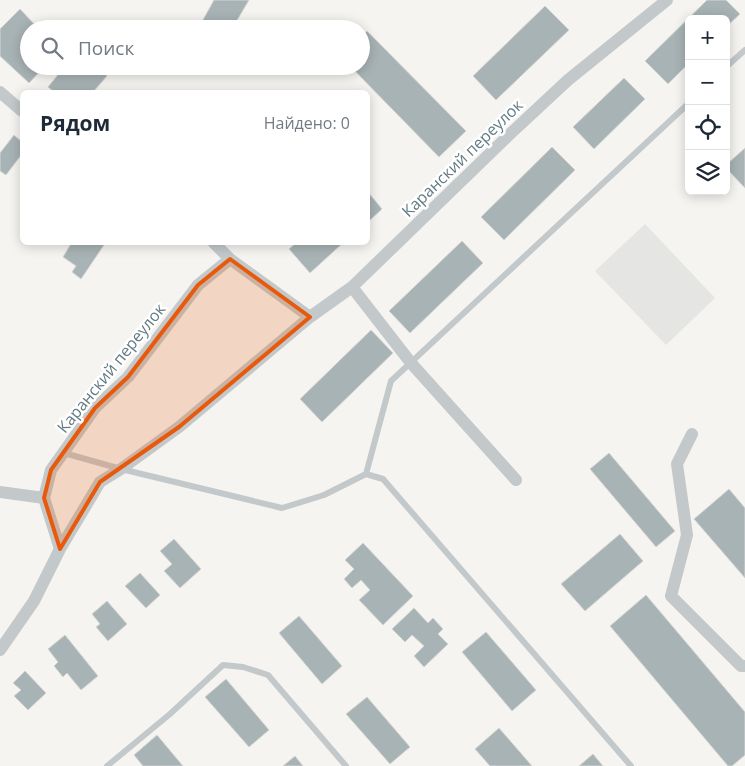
<!DOCTYPE html>
<html lang="ru">
<head>
<meta charset="utf-8">
<style>
  :root { --surface:#fff; --page:#f6f6f7; --text:#1f2937; --muted:#747a83; --line:#e0e1e3 }
  body { margin:0; font-family:"Open Sans",sans-serif; background:var(--page); color:var(--text) }
  .controls { position:absolute; right:15px; top:15px; display:grid; overflow:hidden; border-radius:8px; box-shadow:0 2px 12px #0003 }
  .controls button { width:45px; height:45px; display:grid; place-items:center; padding:0; border:0; border-bottom:1px solid var(--line); background:var(--surface); color:var(--text); font:25px sans-serif }
  .list { margin:0; padding:0; list-style:none }
  h2 { display:flex; justify-content:space-between; align-items:center; height:65px; margin:0; padding:0 20px; font-size:21px }
  h2 small { font-size:16px; font-weight:400; color:var(--muted) }
  .icon { flex:none; width:28px; height:28px; fill:none; stroke:currentColor; stroke-width:2; stroke-linecap:round; stroke-linejoin:round }
  .map { position:relative; flex:none; width:745px; height:766px; overflow:hidden }
  .search { position:absolute; background:var(--surface); box-shadow:0 2px 12px #0003; left:20px; top:20px; width:350px; height:55px; display:flex; align-items:center; gap:12px; box-sizing:border-box; padding:0 18px; border-radius:28px; color:var(--muted); font-size:19px }
  .panel { position:absolute; background:var(--surface); box-shadow:0 2px 12px #0003; left:20px; top:90px; width:350px; height:155px; border-radius:8px }
  .map>svg:first-child { display:block }
</style>
</head>
<body>
<div class="map">
<svg width="745" height="766" viewBox="0 0 745 766">
  <rect width="100%" height="100%" fill="#f5f4f0"/>
  <path fill="#e5e5e3" d="M645,224L715,298L666,345L595,271Z"/>
  <path fill="#a8b3b5" stroke="#d5d5d3" d="M214,0H249L232,29H202L199,27Z
    M707,0H726L740,14L726,27V19H689V63L668,84L645,61Z
    M545,6L569,30L496,100L473,76Z
    M20,9L36,26L42,20L50,29H29V66H45L29,83L0,56V29Z
    M367,31L466,131L439,157L350,66H361V36Z
    M65,66H96L107,76L93,92H54L48,87Z
    M624,78L645,99L594,149L573,127Z
    M14,135L22,142V154L6,175L0,171V153Z
    M552,147L575,170L504,240L481,217Z
    M745,148V188L726,168V165Z
    M368,192L382,209L368,222Z
    M462,241L483,263L410,333L389,311Z
    M72,242H106L81,279L72,272L76,266L63,257Z
    M297,242H344L310,273L289,249Z
    M371,330L393,353L322,422L300,399Z
    M609,453L675,531L656,547L590,469Z
    M729,489L745,508V578L694,519Z
    M620,534L643,561L585,611L561,584Z
    M174,539L201,569L180,588L164,571L172,564L160,551Z
    M363,543L413,596L383,625L359,600L370,590L361,580L352,588L344,579L354,569L345,560Z
    M140,573L160,595L146,608L125,586Z
    M646,595L745,712V755L732,766H728L610,626Z
    M107,601L127,624L108,641L96,627L100,624L92,614Z
    M414,608L428,623L433,618L443,629L438,634L448,644L424,667L414,656L424,646L412,635L405,642L392,629Z
    M299,616L342,666L322,684L279,633Z
    M486,632L536,690L512,711L462,652Z
    M65,635L98,676L81,690L67,673L63,677L54,666L58,662L48,649Z
    M25,671L46,693L28,710L14,696L21,690L13,683Z
    M226,679L269,730L249,747L205,697Z
    M367,697L410,747L390,764L346,714Z
    M499,728L532,766H490L475,749Z
    M157,735L183,766H143L134,755Z
    M593,754L603,766H579Z
    M295,756L303,766H283Z"/>
  <g fill="none" stroke-linecap="round" stroke-linejoin="round">
    <path stroke="#c3c8ca" stroke-width="6" d="M726,67L745,50
      M64,453L121,469L282,508L324,495L366,474L383,479L631,766
      M366,474L391,381L689,103
      M107,766L170,714L223,665L243,667L268,675L346,766"/>
    <path stroke="#c3c8ca" stroke-width="12" d="M0,92L22,111
      M213,242L230,259
      M352,287L411,363L516,480
      M692,434L677,464L687,535L671,596L741,666H745
      M0,492L44,498
      M60,549L100,482L121,469L179,427L310,317
      M0,650L34,601L60,549L44,498L51,470L95,408L128,377L198,285L230,259L310,317L352,287L510,134L568,80L667,0"/>
  </g>
  <path fill="#e8590c" fill-opacity="0.2" stroke="#e8590c" stroke-width="4" stroke-linejoin="round" d="M230,259L310,317L179,427L100,482L60,549L44,498L51,470L95,408L128,377L198,285Z"/>
  <g text-anchor="middle" dominant-baseline="central" stroke-width="5" stroke-linejoin="round" paint-order="stroke">
    <g font-size="16" fill="#617a83" stroke="#fff">
      <text transform="translate(462 158) rotate(-44)">Каранский переулок</text>
      <text transform="translate(111 368) rotate(-51)">Каранский переулок</text>
    </g>
  </g>
</svg>
<div class="controls">
<button>+</button>
<button>−</button>
<button><svg class="icon" aria-label="locate" viewBox="0 0 24 24"><circle cx="12" cy="12" r="6"/><path d="M12 2v4M12 18v4M2 12h4M18 12h4"/></svg></button>
<button><svg class="icon" aria-label="layers" viewBox="0 0 24 24"><path d="M12 4l9 5-9 5-9-5zM3 14l9 5 9-5"/></svg></button>
</div>
<div class="search"><svg class="icon" aria-label="search" viewBox="0 0 24 24"><circle cx="10" cy="10" r="6"/><path d="M15 15l6 6"/></svg>Поиск</div>
<section class="panel">
<h2>Рядом<small>Найдено: 0</small></h2>
<ul class="list">
</ul>
</section>
</div>
</body>
</html>
